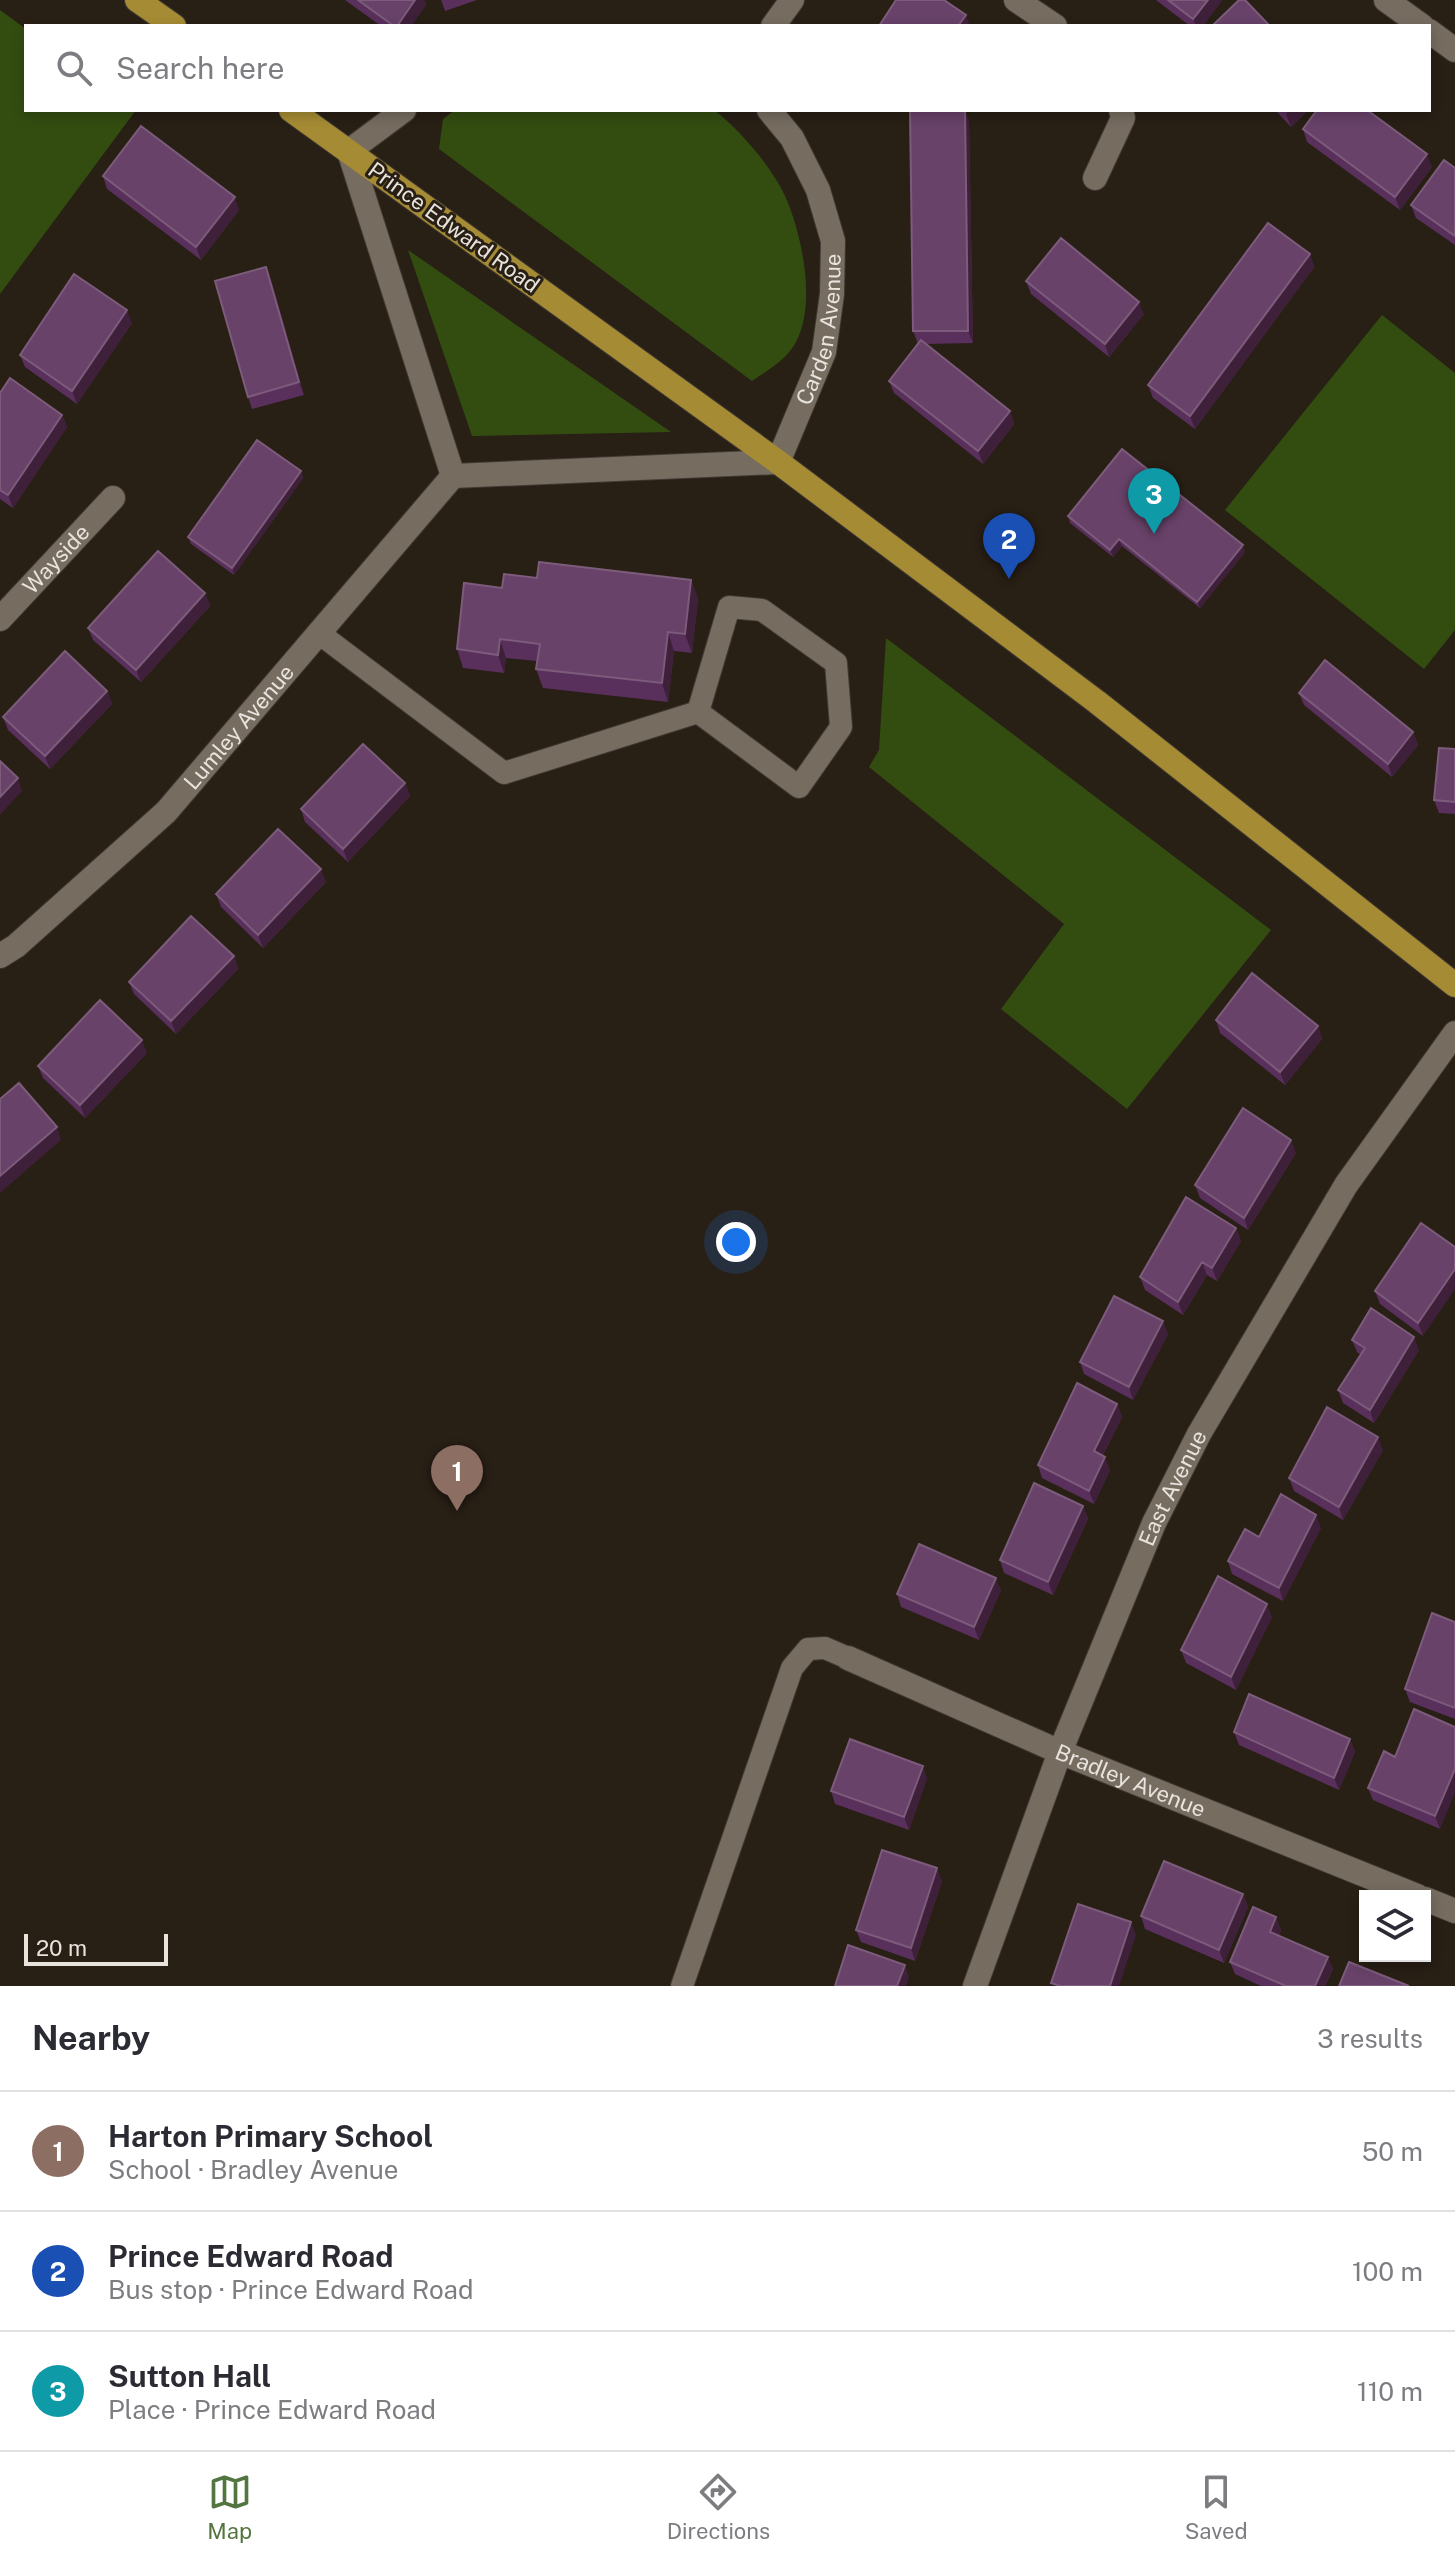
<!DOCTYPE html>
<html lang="en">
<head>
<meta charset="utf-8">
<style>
  :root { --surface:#fff; --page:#f7f7f7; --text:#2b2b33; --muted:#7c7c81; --line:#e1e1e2; --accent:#53753f }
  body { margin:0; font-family:"Public Sans",sans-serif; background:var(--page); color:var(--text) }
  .controls { position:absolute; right:24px; bottom:24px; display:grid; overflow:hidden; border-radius:0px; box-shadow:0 4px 12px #0003 }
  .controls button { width:72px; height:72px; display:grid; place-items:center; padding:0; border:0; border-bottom:2px solid var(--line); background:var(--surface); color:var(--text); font:40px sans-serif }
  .scale { position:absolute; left:24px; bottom:20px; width:144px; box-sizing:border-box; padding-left:8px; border:4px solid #e8e3dc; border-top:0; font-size:22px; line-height:28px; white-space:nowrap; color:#e8e3dc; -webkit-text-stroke:6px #281f15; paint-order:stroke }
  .you { position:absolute; left:736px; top:1242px; width:28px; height:28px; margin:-20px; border:6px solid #fff; border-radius:50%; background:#1a73e8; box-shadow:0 0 0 12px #1a73e833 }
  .badge { display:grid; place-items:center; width:52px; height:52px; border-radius:50%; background:var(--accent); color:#fff; font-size:26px; font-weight:700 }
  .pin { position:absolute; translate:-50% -66px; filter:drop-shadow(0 2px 4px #0008) }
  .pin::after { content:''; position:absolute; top:42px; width:28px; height:24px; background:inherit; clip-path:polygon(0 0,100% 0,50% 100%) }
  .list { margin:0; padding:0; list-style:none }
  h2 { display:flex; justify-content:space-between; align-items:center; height:104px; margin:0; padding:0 32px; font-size:34px }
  h2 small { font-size:26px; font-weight:400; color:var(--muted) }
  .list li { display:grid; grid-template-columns:52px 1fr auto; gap:24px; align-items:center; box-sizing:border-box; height:120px; padding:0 32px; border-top:2px solid var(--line) }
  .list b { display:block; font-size:30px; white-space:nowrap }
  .list p { margin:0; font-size:26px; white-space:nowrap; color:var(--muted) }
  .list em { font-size:26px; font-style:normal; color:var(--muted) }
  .icon { flex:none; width:44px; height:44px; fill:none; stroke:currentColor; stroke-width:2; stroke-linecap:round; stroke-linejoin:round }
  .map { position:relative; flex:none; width:1455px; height:1986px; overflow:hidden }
  .search { position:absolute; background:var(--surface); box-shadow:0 4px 12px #0003; left:24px; right:24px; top:24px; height:88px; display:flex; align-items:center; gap:20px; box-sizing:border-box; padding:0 28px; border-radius:0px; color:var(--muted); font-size:30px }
  .sheet { height:464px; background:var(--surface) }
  nav { display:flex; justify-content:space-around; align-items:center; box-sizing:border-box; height:112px; border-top:2px solid var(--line); background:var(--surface); font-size:22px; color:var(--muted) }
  nav a { display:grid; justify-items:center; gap:4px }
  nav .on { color:var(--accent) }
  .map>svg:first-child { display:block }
</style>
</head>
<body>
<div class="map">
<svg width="1455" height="1986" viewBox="0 0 1455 1986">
  <rect width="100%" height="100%" fill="#281f15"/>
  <path fill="#334d11" d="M0,10L26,29V110H136L0,294Z
    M455,110H714C739,129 772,167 785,196C802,234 816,301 797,340C788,359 768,370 752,381L439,149L443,119Z
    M408,250L671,432L472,436Z
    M1382,315L1455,373V630L1424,669L1225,510Z
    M886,638L1271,930L1127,1109L1001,1009L1064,924L869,767L879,750Z"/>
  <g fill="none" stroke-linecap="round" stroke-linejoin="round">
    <defs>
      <path id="lane" d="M320,634L504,773L698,712L729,607L762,610L836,663L841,727L799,787L698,712
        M682,1986L792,1668L808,1649L825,1648L848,1658"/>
      <g id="street">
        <path d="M1016,0L1055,26"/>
        <path d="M1386,0L1422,26"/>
        <path d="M773,26L792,0"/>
        <path d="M1429,31L1455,50"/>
        <path d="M404,110L349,151L453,476"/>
        <path d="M1095,178L1123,118L1121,110"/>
        <path id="s1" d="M453,476L778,462L824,352L832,294L833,241L818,190L792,138L769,110"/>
        <path id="s2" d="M0,619L113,498"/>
        <path id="s3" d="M0,956L16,946L166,812L453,476"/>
        <path id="s4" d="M848,1658L1060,1752L1417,1896"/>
        <path d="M1425,1899L1455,1911"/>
        <path id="s5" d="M975,1986L1060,1752L1154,1523L1199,1434L1346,1185L1455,1033"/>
      </g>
      <path id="primary" d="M137,0L174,26
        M291,110L778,462L1097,702L1455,985"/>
    </defs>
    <use href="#lane" stroke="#403932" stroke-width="24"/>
    <use href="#street" stroke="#403932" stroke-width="26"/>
    <use href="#primary" stroke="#403932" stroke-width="26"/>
    <use href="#lane" stroke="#766c60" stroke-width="22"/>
    <use href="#street" stroke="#766c60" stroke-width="24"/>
    <use href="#primary" stroke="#a58b33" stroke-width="24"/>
  </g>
  <path fill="#592f5c" d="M345,0H424L426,5L411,26H381Z
    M441,0H477L445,11Z
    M1156,0H1222L1203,26H1190Z
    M1275,110H1308L1291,127Z
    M969,120L973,343L925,344L1010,411L1014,424L983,464L894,393L889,381L918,344L913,331Z
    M1303,129L1432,167L1400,210L1307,142Z
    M1455,168V245L1416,218L1411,205Z
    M103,176L239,210L201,260L107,189Z
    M1310,254L1314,267L1195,429L1153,398L1148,385Z
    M271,280L304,395L252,409L248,397Z
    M1026,281L1144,314L1109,357L1031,294Z
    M132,323L77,404L25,367L20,355Z
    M0,393L62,415L67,427L13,508L0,499Z
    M301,471L303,478L234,575L191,544L188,537Z
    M1068,516L1245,552L1200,608L1122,546L1113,557L1070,523Z
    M537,578L691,580L698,599L692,653L674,651L668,702L543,688L536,669L537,661L506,658L504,673L463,668L457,649L502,588Z
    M205,593L210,606L141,682L93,640L88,628Z
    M107,691L112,704L50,769L8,730L3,717Z
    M1299,693L1413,732L1418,745L1392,777L1304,705Z
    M1455,749V814L1439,813L1434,800Z
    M405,783L410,796L348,862L305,822L301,809Z
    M326,882L263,948L221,907L216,894Z
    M234,956L238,969L176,1034L134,994L129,982Z
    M1216,1020L1318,1026L1322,1039L1285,1085L1220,1033Z
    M147,1053L85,1118L43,1078L38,1066Z
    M1296,1153L1248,1230L1200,1198L1195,1185Z
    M1421,1223L1423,1336L1380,1304L1375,1291Z
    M1236,1228L1241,1241L1217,1281L1207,1275L1183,1315L1145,1290L1140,1277Z
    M1168,1334L1133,1400L1084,1374L1080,1362Z
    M1352,1340L1419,1350L1374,1423L1343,1403L1338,1390L1361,1355L1357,1352Z
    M1117,1404L1122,1417L1103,1455L1110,1470L1094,1504L1042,1478L1038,1465Z
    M1383,1450L1343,1520L1294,1491L1289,1478Z
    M1083,1506L1088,1519L1053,1595L1004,1573L1000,1560Z
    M1321,1528L1283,1601L1232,1574L1228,1561L1259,1537Z
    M1001,1590L979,1640L901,1607L897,1594Z
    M1272,1617L1236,1690L1186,1663L1181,1650Z
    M1455,1622V1719L1410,1702L1405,1689Z
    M1414,1709L1440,1829L1373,1800L1368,1788L1395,1757Z
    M1234,1732L1350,1739L1355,1752L1339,1790L1239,1745Z
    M927,1778L909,1830L835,1804L831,1791Z
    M942,1881L915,1961L861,1942L856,1930Z
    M1243,1894L1248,1907L1224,1963L1145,1929L1141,1916Z
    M1276,1917L1281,1930L1279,1936L1328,1957L1333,1969L1325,1986H1261L1235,1974L1230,1962Z"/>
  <path fill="#3f203a" d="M415,0H424L426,5L411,26H397Z
    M1208,0H1222L1203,26H1196L1193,19Z
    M966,15L970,26H958Z
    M965,110L969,120L973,343L968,331Z
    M1290,110H1308L1291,127L1286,114Z
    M1427,154L1432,167L1400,210L1395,197Z
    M235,197L239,210L201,260L196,247Z
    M1310,254L1314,267L1195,429L1190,416Z
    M266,267L271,280L304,395L299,382Z
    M1139,302L1144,314L1109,357L1105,344Z
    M127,310L132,323L77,404L72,391Z
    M1010,411L1014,424L983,464L978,451Z
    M62,415L67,427L13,508L8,495Z
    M301,471L303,478L234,575L232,568Z
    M1119,539L1122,546L1113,557L1110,550Z
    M1243,545L1245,552L1200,608L1197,602Z
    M691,580L698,599L692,653L685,634Z
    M205,593L210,606L141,682L136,670Z
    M668,632L674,651L668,702L662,683Z
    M500,639L506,658L504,673L498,655Z
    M107,691L112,704L50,769L45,756Z
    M1413,732L1418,745L1392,777L1388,764Z
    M18,778L22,791L0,815V797Z
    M405,783L410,796L348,862L343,849Z
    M321,869L326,882L263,948L258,935Z
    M234,956L238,969L176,1034L171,1021Z
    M1318,1026L1322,1039L1285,1085L1280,1072Z
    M142,1040L147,1053L85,1118L80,1105Z
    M57,1127L61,1140L0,1193V1176Z
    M1291,1140L1296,1153L1248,1230L1244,1218Z
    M1236,1228L1241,1241L1217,1281L1212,1268Z
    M1202,1262L1207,1275L1183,1315L1178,1302Z
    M1455,1269V1289L1423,1336L1418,1323Z
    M1163,1321L1168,1334L1133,1400L1129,1387Z
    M1414,1337L1419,1350L1374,1423L1370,1410Z
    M1117,1404L1122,1417L1098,1464L1094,1451Z
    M1378,1437L1383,1450L1343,1520L1339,1507Z
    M1105,1457L1110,1470L1094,1504L1089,1491Z
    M1083,1506L1088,1519L1053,1595L1048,1582Z
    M1316,1515L1321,1528L1283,1601L1279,1588Z
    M996,1578L1001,1590L979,1640L974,1627Z
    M1267,1604L1272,1617L1236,1690L1231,1677Z
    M1350,1739L1355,1752L1339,1790L1334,1778Z
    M923,1766L927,1778L909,1830L904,1817Z
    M1455,1769V1793L1440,1829L1435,1816Z
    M937,1868L942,1881L915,1961L911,1948Z
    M1243,1894L1248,1907L1224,1963L1219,1950Z
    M1276,1917L1281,1930L1275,1945L1270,1932Z
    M1131,1922L1136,1935L1119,1986H1110Z
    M1328,1957L1333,1969L1325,1986H1315Z
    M905,1965L909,1977L906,1986H897Z"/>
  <path fill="#684269" stroke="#7c5b7b" stroke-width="2" d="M358,0H415L397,26H394Z
    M896,0H944L966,15L958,26H879Z
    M1168,0H1208L1193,19Z
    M1239,0H1245L1270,26H1212Z
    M910,110H965L968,331H913Z
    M1317,110H1367L1427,154L1395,197L1303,129Z
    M141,126L235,197L196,247L103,176Z
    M1444,160L1455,168V236L1411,205Z
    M1268,223L1310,254L1190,416L1148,385Z
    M1061,238L1139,302L1105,344L1026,281Z
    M266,267L299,382L248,397L215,281Z
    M74,274L127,310L72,391L20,355Z
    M921,340L1010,411L978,451L889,381Z
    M10,378L62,415L8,495L0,490V393Z
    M257,440L301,471L232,568L188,537Z
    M1122,449L1243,545L1197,602L1119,539L1110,550L1068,516Z
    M158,551L205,593L136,670L88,628Z
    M539,562L691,580L685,634L668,632L662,683L536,669L540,644L500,639L498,655L457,649L464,583L502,588L504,574L537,578Z
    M65,651L107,691L45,756L3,717Z
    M1325,660L1413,732L1388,764L1299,693Z
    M363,744L405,783L343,849L301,809Z
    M1439,748L1455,749V802L1434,800Z
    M0,761L18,778L0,797Z
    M278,829L321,869L258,935L216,894Z
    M191,916L234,956L171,1021L129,982Z
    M1252,973L1318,1026L1280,1072L1216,1020Z
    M100,1000L142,1040L80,1105L38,1066Z
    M19,1083L57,1127L0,1176V1099Z
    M1243,1108L1291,1140L1244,1218L1195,1185Z
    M1186,1197L1236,1228L1212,1268L1202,1262L1178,1302L1140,1277Z
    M1421,1223L1455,1247V1269L1418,1323L1375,1291Z
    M1114,1296L1163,1321L1129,1387L1080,1362Z
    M1371,1308L1414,1337L1370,1410L1338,1390L1365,1348L1352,1340Z
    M1077,1383L1117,1404L1094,1451L1105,1457L1089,1491L1038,1465Z
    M1327,1407L1378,1437L1339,1507L1289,1478Z
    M1034,1483L1083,1506L1048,1582L1000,1560Z
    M1281,1494L1316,1515L1279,1588L1228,1561L1245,1529L1259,1537Z
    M919,1544L996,1578L974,1627L897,1594Z
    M1218,1576L1267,1604L1231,1677L1181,1650Z
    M1432,1613L1455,1622V1708L1405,1689Z
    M1249,1694L1350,1739L1334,1778L1234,1732Z
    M1414,1709L1455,1727V1769L1435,1816L1368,1788L1384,1751L1395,1757Z
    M850,1739L923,1766L904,1817L831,1791Z
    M882,1850L937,1868L911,1948L856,1930Z
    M1164,1861L1243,1894L1219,1950L1141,1916Z
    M1078,1904L1131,1922L1110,1986H1060L1051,1983Z
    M1253,1907L1276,1917L1270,1932L1328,1957L1315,1986H1286L1230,1962Z
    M848,1945L905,1965L897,1986H835Z
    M1349,1962L1409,1986H1339Z"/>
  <g text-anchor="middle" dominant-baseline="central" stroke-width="6" stroke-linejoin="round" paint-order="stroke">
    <g font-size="22" fill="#e8e3dc" stroke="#281f15">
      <text transform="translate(454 227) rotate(36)">Prince Edward Road</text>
      <text stroke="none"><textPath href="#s1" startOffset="466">Carden Avenue</textPath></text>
      <text stroke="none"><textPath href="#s2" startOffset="82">Wayside</textPath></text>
      <text stroke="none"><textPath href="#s3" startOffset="332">Lumley Avenue</textPath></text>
      <text stroke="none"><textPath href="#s5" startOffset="536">East Avenue</textPath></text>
      <text stroke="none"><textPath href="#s4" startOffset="308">Bradley Avenue</textPath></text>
    </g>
  </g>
</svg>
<div class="controls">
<button><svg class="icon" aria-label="layers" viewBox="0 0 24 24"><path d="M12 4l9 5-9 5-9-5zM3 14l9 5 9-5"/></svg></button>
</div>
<div class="scale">20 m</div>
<div class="you"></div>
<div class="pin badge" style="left:457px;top:1511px;background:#8d6e63">1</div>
<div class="pin badge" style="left:1009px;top:579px;background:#1a4fb4">2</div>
<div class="pin badge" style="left:1154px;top:534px;background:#0f9aa8">3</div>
<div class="search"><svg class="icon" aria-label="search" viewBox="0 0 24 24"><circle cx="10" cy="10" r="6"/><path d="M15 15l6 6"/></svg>Search here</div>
</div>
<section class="sheet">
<h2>Nearby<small>3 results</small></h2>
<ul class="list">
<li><span class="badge" style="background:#8d6e63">1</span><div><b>Harton Primary School</b><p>School · Bradley Avenue</p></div><em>50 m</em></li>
<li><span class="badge" style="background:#1a4fb4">2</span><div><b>Prince Edward Road</b><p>Bus stop · Prince Edward Road</p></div><em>100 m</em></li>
<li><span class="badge" style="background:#0f9aa8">3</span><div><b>Sutton Hall</b><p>Place · Prince Edward Road</p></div><em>110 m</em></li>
</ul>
</section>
<nav>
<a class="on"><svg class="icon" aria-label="map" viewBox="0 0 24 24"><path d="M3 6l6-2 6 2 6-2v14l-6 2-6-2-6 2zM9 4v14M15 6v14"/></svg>Map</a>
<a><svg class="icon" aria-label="directions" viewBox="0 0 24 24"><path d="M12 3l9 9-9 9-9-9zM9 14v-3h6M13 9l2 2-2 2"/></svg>Directions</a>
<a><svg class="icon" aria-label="saved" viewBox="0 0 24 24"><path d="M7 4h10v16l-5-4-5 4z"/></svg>Saved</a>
</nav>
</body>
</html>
